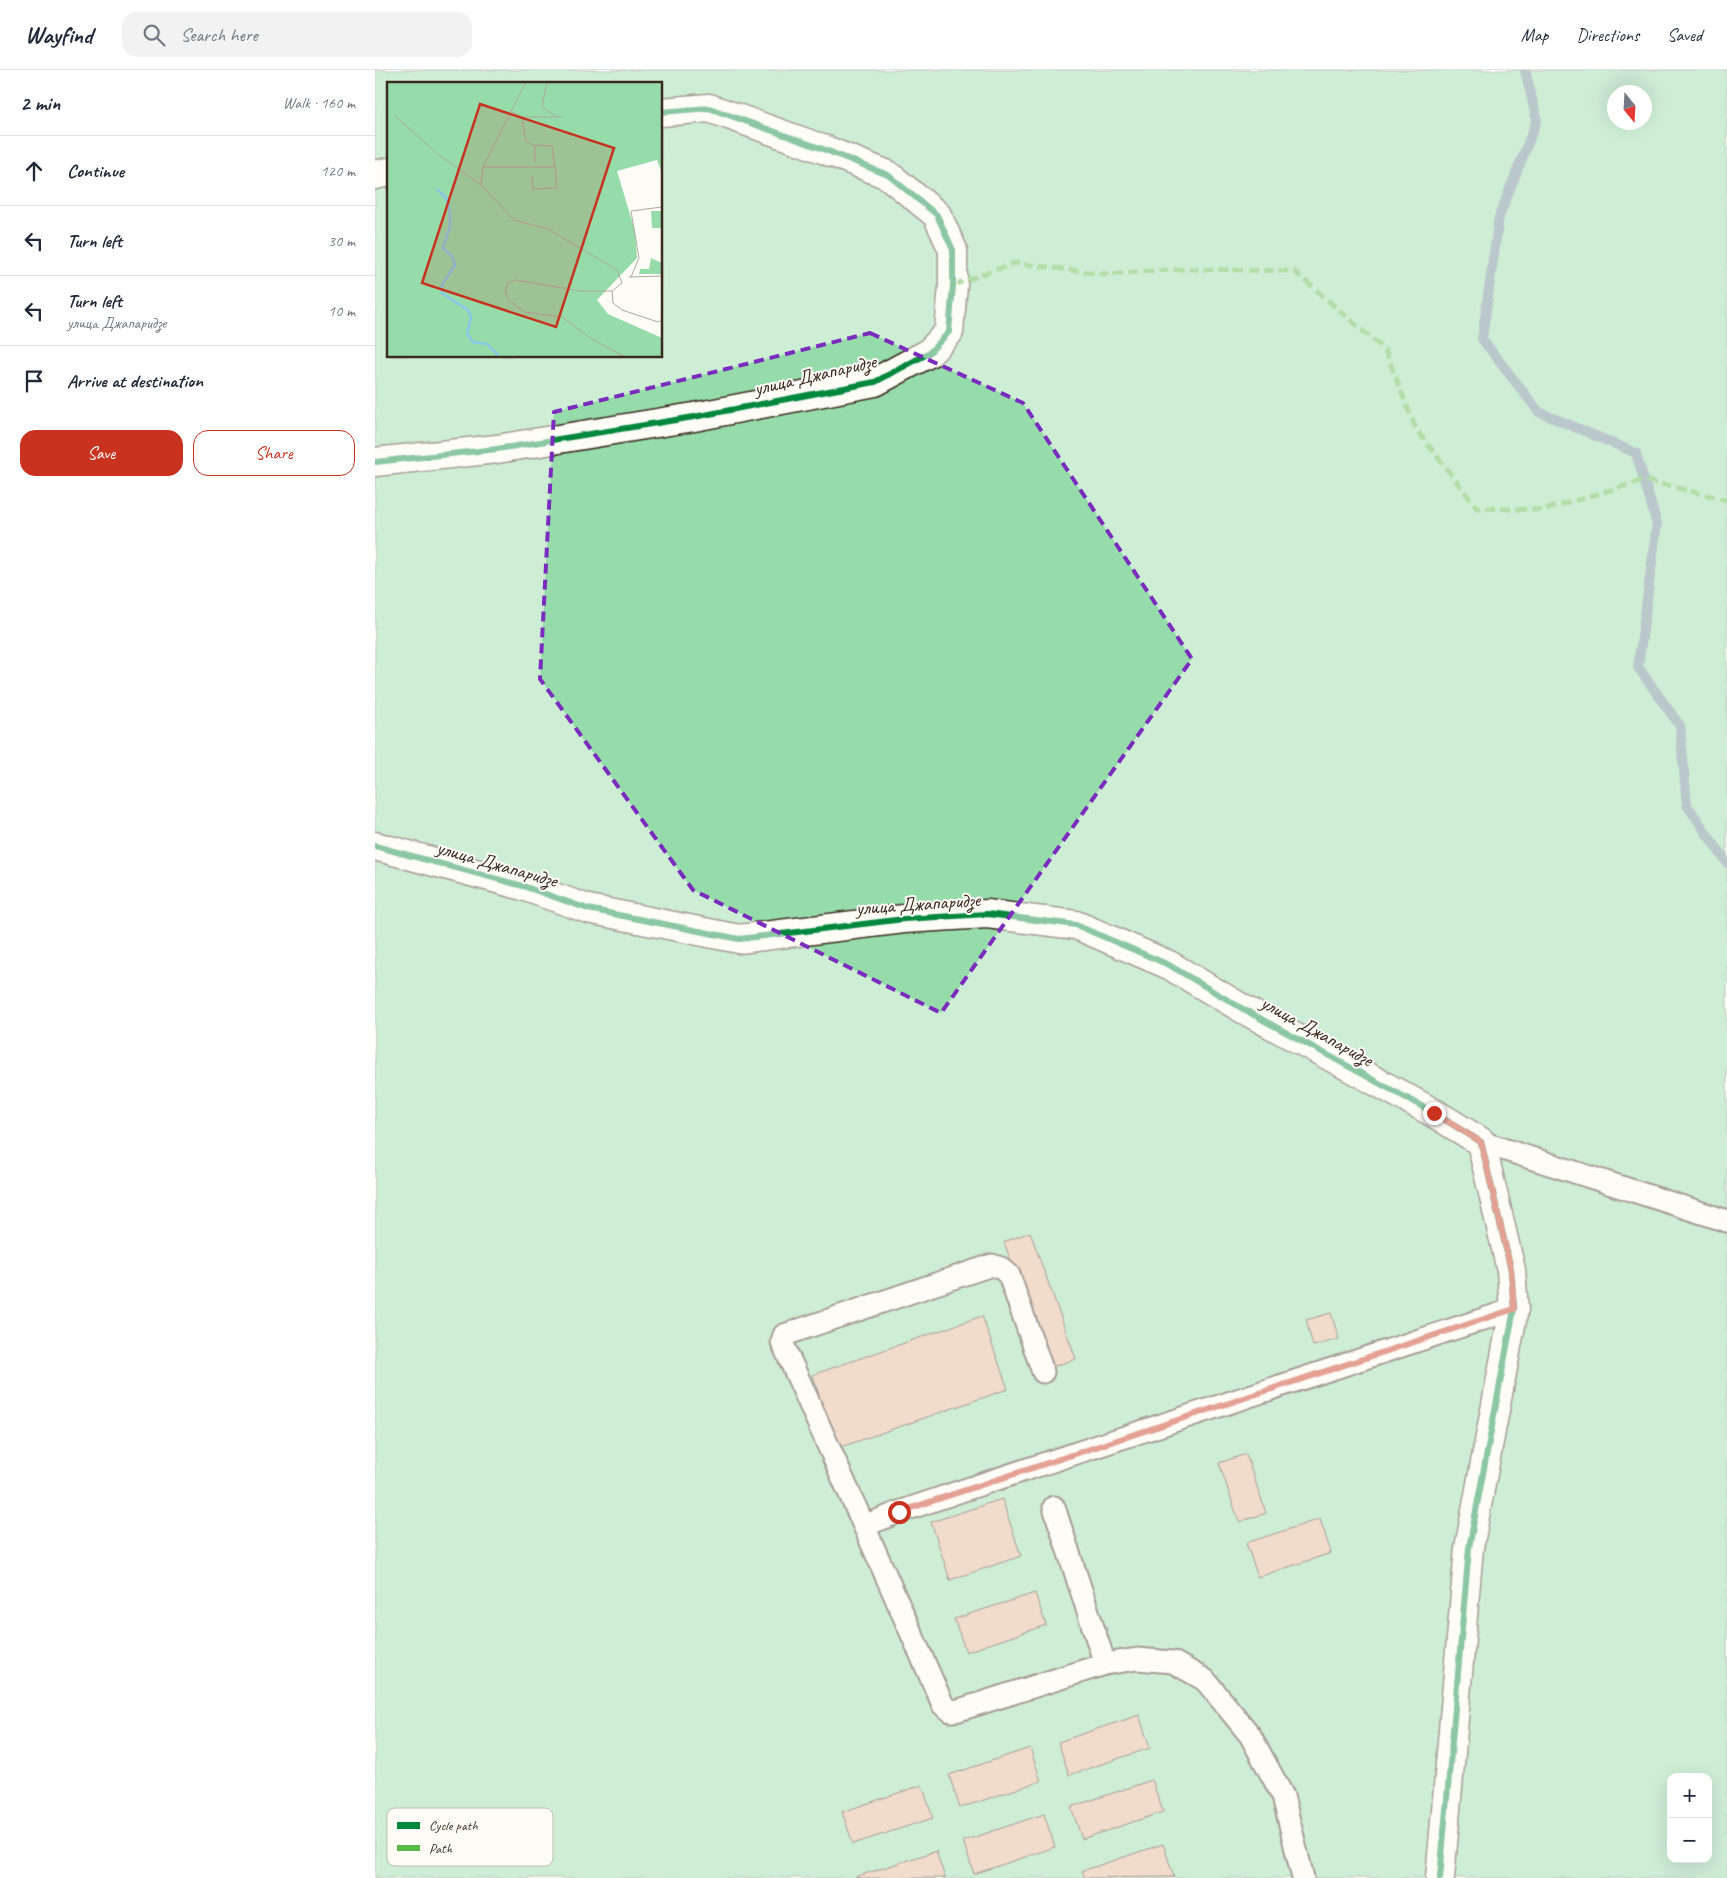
<!DOCTYPE html>
<html lang="en">
<head>
<meta charset="utf-8">
<style>
  :root { --surface:#fff; --page:#f2f2f3; --text:#1f2937; --muted:#747a83; --line:#e0e1e3; --accent:#c8321e }
  body { margin:0; font-family:Caveat,sans-serif; background:var(--page); color:var(--text) }
  .controls { position:absolute; right:15px; bottom:15px; display:grid; overflow:hidden; border-radius:10px; box-shadow:0 5px 20px #0002 }
  .controls button { width:45px; height:45px; display:grid; place-items:center; padding:0; border:0; border-bottom:1px solid var(--line); background:var(--surface); color:var(--text); font:25px sans-serif }
  .compass { position:absolute; left:1232px; top:15px; width:45px; height:45px; border-radius:50%; background:var(--surface); box-shadow:0 5px 20px #0002; rotate:162deg }
  .stop { position:absolute; width:15px; height:15px; margin:-11px; border:4px solid #c8321e; border-radius:50%; background:#fff }
  .stop.end { background:#c8321e; border-color:#fff; box-shadow:0 1px 5px #0008 }
  .list { margin:0; padding:0; list-style:none }
  h2 { display:flex; justify-content:space-between; align-items:center; height:65px; margin:0; padding:0 20px; font-size:21px }
  h2 small { font-size:16px; font-weight:400; color:var(--muted) }
  .list li { display:grid; grid-template-columns:32px 1fr auto; gap:15px; align-items:center; box-sizing:border-box; height:70px; padding:0 20px; border-top:1px solid var(--line) }
  .list b { display:block; font-size:19px; white-space:nowrap }
  .list p { margin:0; font-size:16px; white-space:nowrap; color:var(--muted) }
  .list em { font-size:16px; font-style:normal; color:var(--muted) }
  .actions { display:flex; gap:10px; padding:15px 20px }
  .actions a { flex:1; padding:11px 0; border:1px solid var(--accent); border-radius:15px; text-align:center; font-size:18px; color:var(--accent) }
  .actions .main { background:var(--accent); color:#fff }
  .icon { flex:none; width:28px; height:28px; fill:none; stroke:currentColor; stroke-width:2; stroke-linecap:round; stroke-linejoin:round }
  .map { position:relative; flex:none; width:1352px; height:1808px; overflow:hidden }
  header { display:flex; align-items:center; gap:30px; box-sizing:border-box; height:70px; padding:0 25px; background:var(--surface); border-bottom:1px solid var(--line) }
  header strong { font-size:24px }
  nav { display:flex; gap:28px; margin-inline-start:auto; font-size:18px }
  .search { width:350px; height:45px; background:var(--page); display:flex; align-items:center; gap:12px; box-sizing:border-box; padding:0 18px; border-radius:15px; color:var(--muted); font-size:19px }
  main { display:flex }
  aside { flex:1; background:var(--surface) }
  .map>svg:first-child { display:block }
</style>
</head>
<body>
<header>
<strong>Wayfind</strong>
<div class="search"><svg class="icon" aria-label="search" viewBox="0 0 24 24"><circle cx="10" cy="10" r="6"/><path d="M15 15l6 6"/></svg>Search here</div>
<nav><a>Map</a><a>Directions</a><a>Saved</a></nav>
</header>
<main>
<aside>
<h2>2 min<small>Walk · 160 m</small></h2>
<ul class="list">
<li><svg class="icon" aria-label="ahead" viewBox="0 0 24 24"><path d="M12 20V5M6 11l6-6 6 6"/></svg><div><b>Continue</b></div><em>120 m</em></li>
<li><svg class="icon" aria-label="left" viewBox="0 0 24 24"><path d="M17 20v-9H6M10 6l-5 5 5 5"/></svg><div><b>Turn left</b></div><em>30 m</em></li>
<li><svg class="icon" aria-label="left" viewBox="0 0 24 24"><path d="M17 20v-9H6M10 6l-5 5 5 5"/></svg><div><b>Turn left</b><p>улица Джапаридзе</p></div><em>10 m</em></li>
<li><svg class="icon" aria-label="arrive" viewBox="0 0 24 24"><path d="M6 21V4h12l-3 4 3 4H6"/></svg><div><b>Arrive at destination</b></div></li>
</ul>
<div class="actions"><a class="main">Save</a><a>Share</a></div>
</aside>
<div class="map">
<svg width="1352" height="1808" viewBox="0 0 1352 1808">
  <rect width="100%" height="100%" fill="#fdfcf7"/>
  <filter id="ink" filterUnits="userSpaceOnUse"><feTurbulence type="fractalNoise" baseFrequency=".02" numOctaves="2"/><feDisplacementMap in="SourceGraphic" scale="10" xChannelSelector="R" yChannelSelector="G"/><feConvolveMatrix kernelMatrix="1 2 1 2 8 2 1 2 1" color-interpolation-filters="sRGB"/></filter>
  <g filter="url(#ink)">
    <path fill="#96dcaa" stroke="#688364" fill-rule="evenodd" d="M0,0H1352V1808H0ZM14,14H286V286H14ZM1240,22H1270V52H1240ZM1296,1707H1333V1789H1296Z"/>
    <g fill="none" stroke-linecap="round" stroke-linejoin="round">
      <path stroke="#698997" stroke-width="10" d="M1150,0L1162,50L1124,147L1107,269L1164,342L1261,383L1282,454L1263,597L1305,656L1312,735L1352,793"/>
    </g>
    <path fill="#e3b395" stroke="#3b2a1e" d="M655,1162L701,1289L674,1298L629,1172Z
      M956,1243L964,1269L938,1276L931,1250Z
      M607,1246L633,1319L463,1378L437,1305Z
      M871,1384L891,1443L864,1452L844,1393Z
      M627,1429L646,1486L575,1510L556,1452Z
      M945,1449L956,1483L883,1507L871,1473Z
      M660,1523L671,1555L591,1582L579,1549Z
      M764,1645L775,1678L694,1705L683,1672Z
      M655,1678L666,1711L585,1738L574,1705Z
      M777,1710L788,1742L707,1769L696,1737Z
      M547,1715L558,1748L478,1774L467,1742Z
      M669,1744L680,1777L599,1804L588,1771Z
      M788,1774L799,1807L710,1808L707,1801Z
      M561,1781L570,1808H480V1807Z"/>
    <g fill="none" stroke-linecap="round" stroke-linejoin="round">
      <defs>
        <path id="service" d="M1106,1072L1352,1151
          M668,1302L634,1205L626,1198L617,1195L409,1265L407,1272L489,1456L524,1442L589,1420L1139,1239
          M679,1437L730,1594
          M489,1456L568,1635L576,1641L584,1640L730,1594L762,1589L798,1592L830,1610L875,1665L908,1726L928,1808"/>
        <path id="tertiary" d="M0,105L14,102
          M0,392L122,379L319,347L500,312L554,283L574,262L578,215V180L562,145L513,105L448,79L334,38L286,42
          M0,776L148,816L213,839L364,869L529,849L612,844L701,855L794,895L868,939L1059,1043L1106,1072L1136,1200L1139,1239L1094,1478L1065,1808"/>
      </defs>
      <use href="#service" stroke="#3b2a1e" stroke-width="25"/>
      <use href="#tertiary" stroke="#3b2a1e" stroke-width="31"/>
      <use href="#service" stroke="#fdfcf7" stroke-width="21"/>
      <use href="#tertiary" stroke="#fdfcf7" stroke-width="28"/>
      <path stroke="#58b947" stroke-width="5" stroke-dasharray="10 5" stroke-linecap="butt" d="M578,215L640,193L728,204L812,199L919,201L1010,280L1041,359L1102,438L1169,440L1269,410L1352,430"/>
      <defs>
        <path id="cycleway" d="M0,392L122,379L319,347L500,312L554,283L574,262L578,215V180L562,145L513,105L448,79L334,38L286,42
          M0,776L148,816L213,839L364,869L529,849L612,844L701,855L794,895L868,939L1059,1043L1106,1072L1136,1200L1139,1239L1094,1478L1065,1808"/>
      </defs>
      <use href="#cycleway" stroke="#fdfcf7" stroke-width="9"/>
      <use href="#cycleway" stroke="#00873e" stroke-width="6"/>
    </g>
  </g>
  <g fill="none" stroke-linecap="round" stroke-linejoin="round" filter="url(#ink)">
    <path stroke="#c8321e" stroke-width="6" d="M524,1442L1139,1239L1136,1200L1106,1072L1059,1043"/>
  </g>
  <path d="M0 0H1352V1808H0ZM495,263L648,333L817,589L566,943L318,820L165,609L179,342Z" fill="#fdfcf7" fill-opacity=".55" fill-rule="evenodd"/>
  <path fill="none" stroke="#7b2cbf" stroke-width="4" stroke-dasharray="10 6" stroke-linejoin="round" d="M495,263L648,333L817,589L566,943L318,820L165,609L179,342Z"/>
  <g text-anchor="middle" dominant-baseline="central" stroke-width="4" stroke-linejoin="round" paint-order="stroke">
    <g font-size="20" fill="#3b2a1e" stroke="#fdfcf7">
      <text transform="translate(440 305) rotate(-13)">улица Джапаридзе</text>
      <text transform="translate(122 794) rotate(16)">улица Джапаридзе</text>
      <text transform="translate(543 834) rotate(-4)">улица Джапаридзе</text>
      <text transform="translate(942 961) rotate(29)">улица Джапаридзе</text>
    </g>
  </g>
  <g transform="translate(12 12)">
    <rect width="275" height="275" fill="#fdfcf7"/>
    <path d="M0,0H275V91L270,78L230,89L248,149L250,176L210,218L221,232L275,256V275H0ZM264,129H275V146H265ZM264,176L275,181V192H252L253,187H262Z" fill="#96dcaa"/>
    <path fill="none" stroke="#87c8e8" stroke-width="2.5" d="M50,107L59,116L63,130V145L56,166L65,174L68,183L55,203V211L81,228L84,235L80,252L86,260L100,262L113,275"/>
    <path fill="none" stroke="#afa8a0" stroke-width="1" d="M160,0L155,25L170,35M123,29L135,35H176M7,33L52,73L94,103L127,138L161,147L230,188L235,201L225,209H193L129,198L121,201L118,209L122,218L137,230L175,235L205,257L238,275M135,35L139,59L145,63L165,64L168,85M148,64V81M96,85H168L170,106L146,107L145,94M94,103L96,85L139,0M242,195L275,194M244,195L252,176L244,129L275,125M225,209L226,221L235,228L271,240L275,238"/>
    <path fill="#c8321e" fill-opacity="0.15" stroke="#c8321e" stroke-width="2.5" d="M93,22L227,66L169,245L35,201Z"/>
    <rect width="275" height="275" fill="none" stroke="#3b2a1e" stroke-width="2.5"/>
  </g>
  <rect x="12" y="1738" width="166" height="58" rx="8" fill="#fdfcf7" stroke="#c3bdb6" stroke-width="1"/>
  <rect x="22" y="1752" width="23" height="7" fill="#00873e"/>
  <rect x="22" y="1775" width="23" height="6" fill="#58b947"/>
  <g font-size="14" fill="#3b2a1e">
    <text x="54" y="1760">Cycle path</text>
    <text x="54" y="1783">Path</text>
  </g>
</svg>
<div class="controls">
<button>+</button>
<button>−</button>
</div>
<svg class="compass" viewBox="-18 -18 36 36"><path d="M0-13l5 13h-10z" fill="#e53935"/><path d="M0 13l5-13h-10z" fill="#747a83"/></svg>
<div class="stop" style="left:524px;top:1442px"></div>
<div class="stop end" style="left:1059px;top:1043px"></div>
</div>
</main>
</body>
</html>
